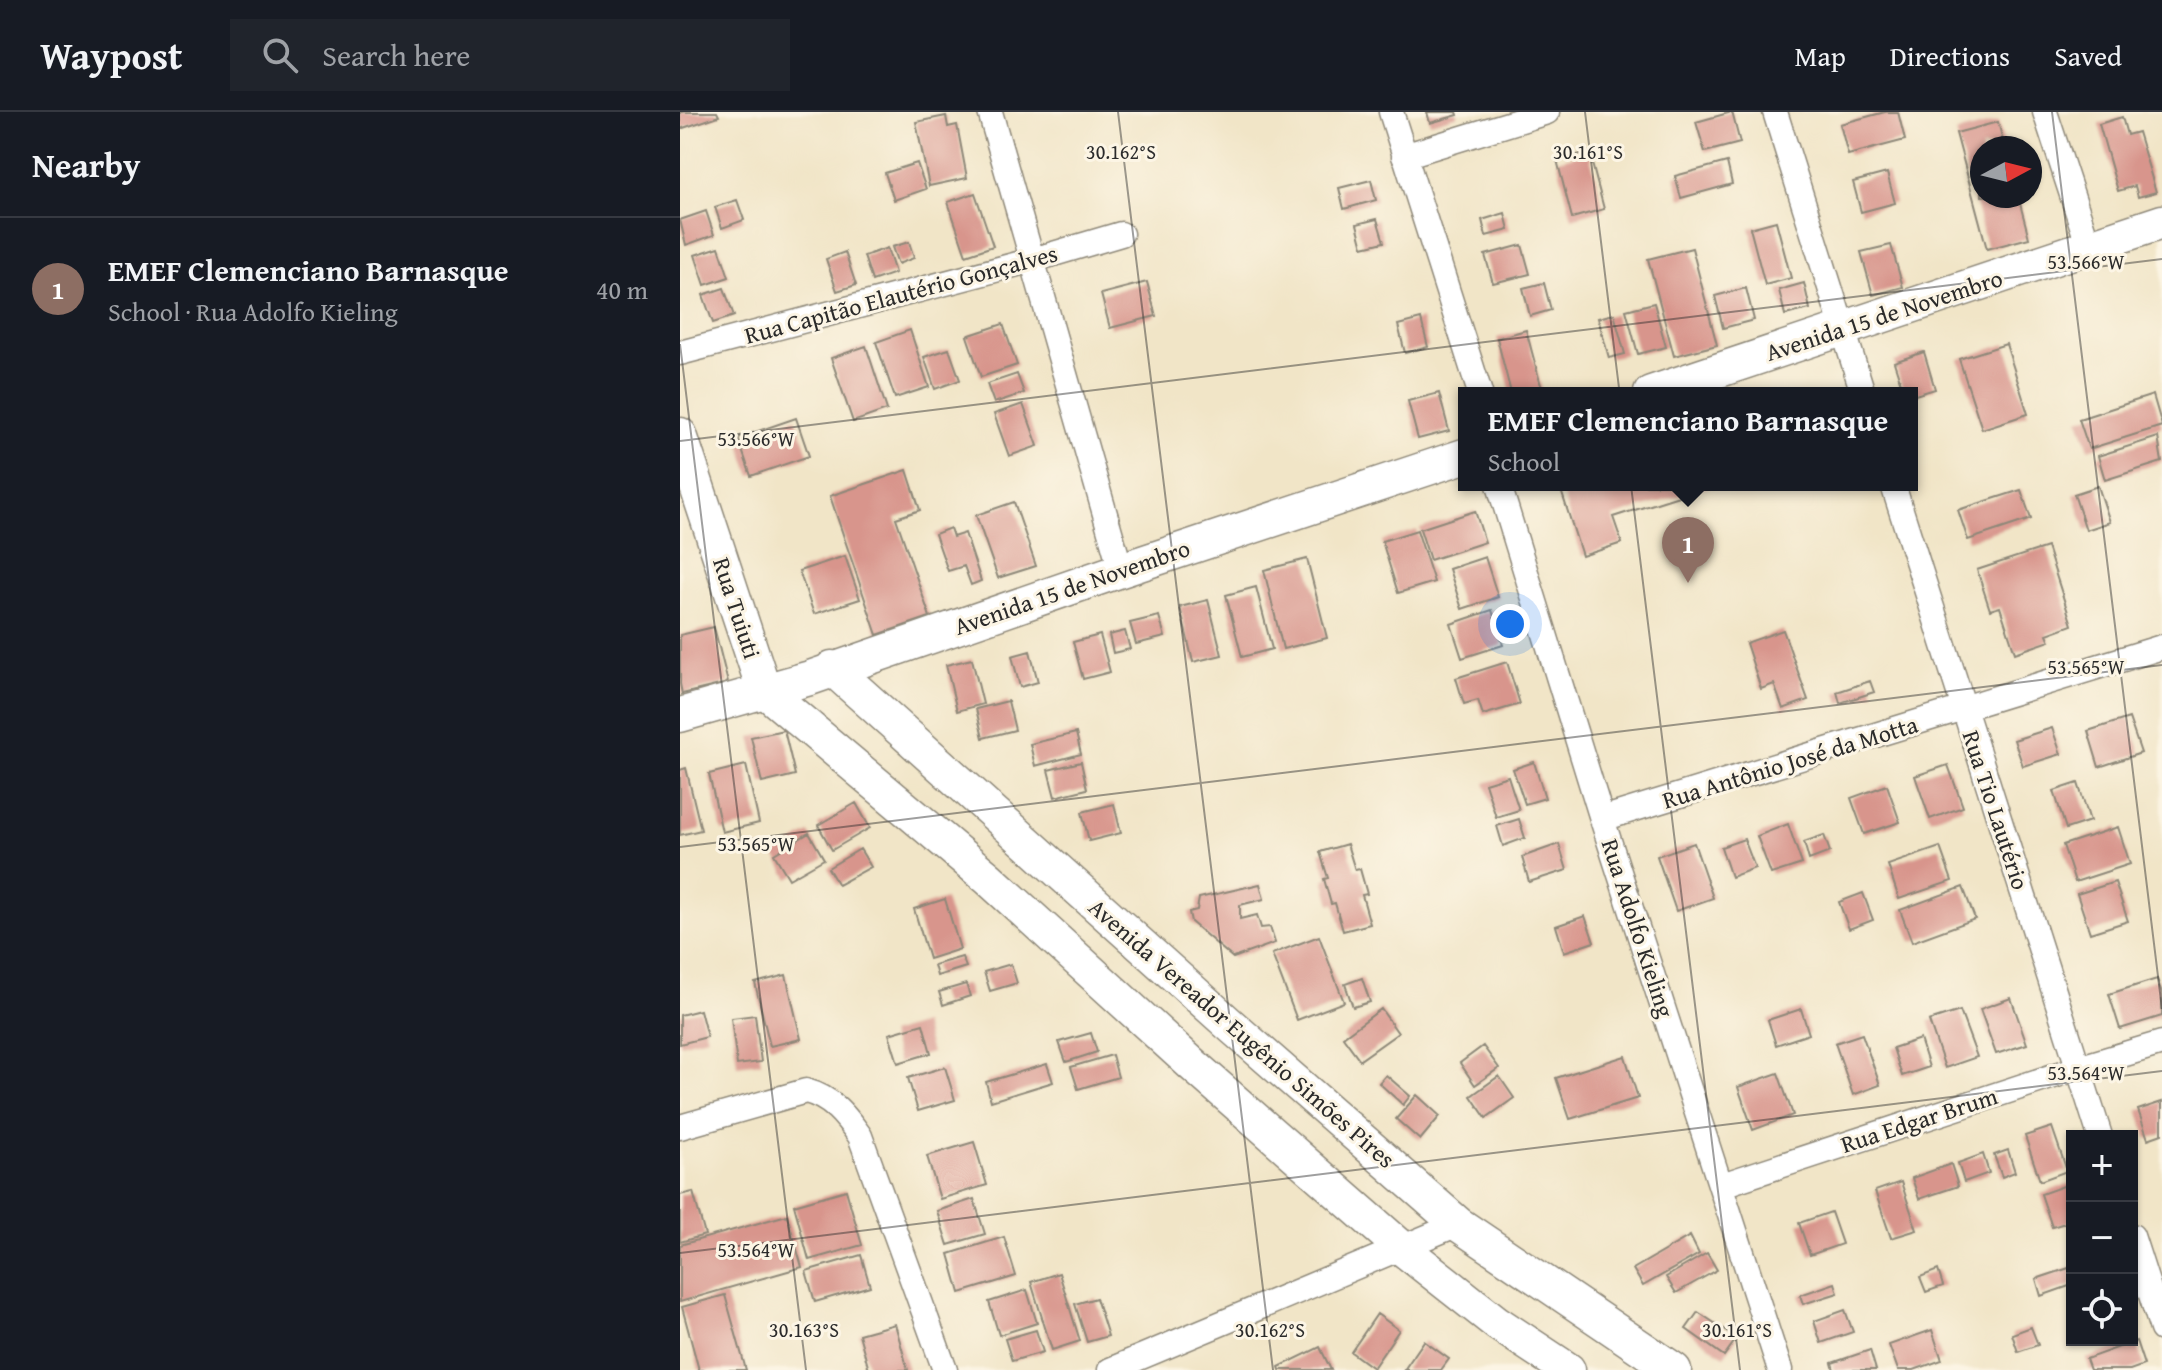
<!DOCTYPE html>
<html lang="en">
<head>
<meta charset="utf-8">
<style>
  :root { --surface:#171b24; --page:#20242c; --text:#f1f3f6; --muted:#9ea1a6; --line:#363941; --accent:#2563eb }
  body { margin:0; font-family:"Gentium Book Plus",serif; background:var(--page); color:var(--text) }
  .controls { position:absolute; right:24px; bottom:24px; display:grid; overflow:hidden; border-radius:0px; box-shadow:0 2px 6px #0004 }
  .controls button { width:72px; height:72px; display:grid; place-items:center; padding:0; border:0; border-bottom:2px solid var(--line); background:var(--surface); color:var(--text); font:40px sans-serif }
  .compass { position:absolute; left:1290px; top:24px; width:72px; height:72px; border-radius:50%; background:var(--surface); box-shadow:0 2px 6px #0004; rotate:83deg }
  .you { position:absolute; left:830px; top:512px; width:28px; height:28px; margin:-20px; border:6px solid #fff; border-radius:50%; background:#1a73e8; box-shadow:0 0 0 12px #1a73e833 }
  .badge { display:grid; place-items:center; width:52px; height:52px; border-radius:50%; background:var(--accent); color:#fff; font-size:26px; font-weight:700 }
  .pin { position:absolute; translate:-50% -66px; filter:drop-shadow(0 2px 4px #0008) }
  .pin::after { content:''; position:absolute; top:42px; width:28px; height:24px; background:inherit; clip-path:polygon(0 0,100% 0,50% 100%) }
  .popup { position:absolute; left:778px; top:275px; width:460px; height:104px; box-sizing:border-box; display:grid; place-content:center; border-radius:0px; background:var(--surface); filter:drop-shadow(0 2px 6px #0005); font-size:26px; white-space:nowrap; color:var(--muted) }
  .popup b { font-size:30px; color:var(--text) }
  .popup::after { content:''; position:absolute; left:50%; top:100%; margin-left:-16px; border:16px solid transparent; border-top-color:var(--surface) }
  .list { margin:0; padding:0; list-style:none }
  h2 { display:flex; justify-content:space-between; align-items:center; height:104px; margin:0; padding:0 32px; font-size:34px }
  h2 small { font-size:26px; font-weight:400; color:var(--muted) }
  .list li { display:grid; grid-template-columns:52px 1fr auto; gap:24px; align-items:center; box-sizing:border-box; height:144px; padding:0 32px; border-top:2px solid var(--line) }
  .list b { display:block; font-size:30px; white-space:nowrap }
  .list p { margin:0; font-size:26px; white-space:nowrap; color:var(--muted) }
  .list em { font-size:26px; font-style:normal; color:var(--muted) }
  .icon { flex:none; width:44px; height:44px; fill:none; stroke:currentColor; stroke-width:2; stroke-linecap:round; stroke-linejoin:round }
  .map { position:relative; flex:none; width:1482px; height:1258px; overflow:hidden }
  header { display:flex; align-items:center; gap:48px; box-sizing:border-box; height:112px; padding:0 40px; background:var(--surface); border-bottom:2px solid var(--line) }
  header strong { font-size:38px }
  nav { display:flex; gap:44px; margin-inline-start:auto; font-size:28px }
  .search { width:560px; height:72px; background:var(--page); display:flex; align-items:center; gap:20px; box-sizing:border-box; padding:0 28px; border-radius:0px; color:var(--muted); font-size:30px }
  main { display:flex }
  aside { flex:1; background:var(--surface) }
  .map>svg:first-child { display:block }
</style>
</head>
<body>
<header>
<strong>Waypost</strong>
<div class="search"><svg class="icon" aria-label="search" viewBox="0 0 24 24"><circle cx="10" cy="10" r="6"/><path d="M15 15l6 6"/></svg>Search here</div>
<nav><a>Map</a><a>Directions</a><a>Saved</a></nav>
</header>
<main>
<aside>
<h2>Nearby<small></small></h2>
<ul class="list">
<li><span class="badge" style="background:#8d6e63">1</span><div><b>EMEF Clemenciano Barnasque</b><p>School · Rua Adolfo Kieling</p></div><em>40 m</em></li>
</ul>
</aside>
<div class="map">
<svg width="1482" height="1258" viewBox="0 0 1482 1258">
  <rect width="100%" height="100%" fill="#fcf5e5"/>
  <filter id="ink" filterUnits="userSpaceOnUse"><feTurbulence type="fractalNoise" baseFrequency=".0125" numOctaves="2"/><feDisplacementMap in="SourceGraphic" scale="16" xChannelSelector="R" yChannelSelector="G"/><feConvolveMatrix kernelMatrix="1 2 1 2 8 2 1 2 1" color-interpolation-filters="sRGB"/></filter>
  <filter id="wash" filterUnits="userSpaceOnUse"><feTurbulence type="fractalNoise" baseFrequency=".006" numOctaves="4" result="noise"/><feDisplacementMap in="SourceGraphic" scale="32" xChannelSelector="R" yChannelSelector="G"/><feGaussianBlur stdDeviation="1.8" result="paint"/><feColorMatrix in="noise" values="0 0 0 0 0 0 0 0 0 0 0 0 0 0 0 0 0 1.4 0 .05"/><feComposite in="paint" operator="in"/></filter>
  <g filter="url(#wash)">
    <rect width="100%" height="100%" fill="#f1e5c7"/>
    <g id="blocks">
      <path fill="#d8958c" d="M0,0H37L39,4L0,17Z
        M747,0H777L778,3L750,11Z
        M1052,0L1060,31L1025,40L1016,10Z
        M1205,0H1218L1225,28L1168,43L1160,12Z
        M266,4L268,15L277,13L287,66L249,74L236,10Z
        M1442,5L1447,23L1458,20L1476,80L1458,85L1455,74L1438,79L1419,12Z
        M1318,10L1325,36H1302V84H1338L1349,126L1307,137L1276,21Z
        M909,40L924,97L892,106L877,48Z
        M1047,50L1052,72L1001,86L995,64Z
        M237,51L246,77L214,88L205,61Z
        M1207,61L1215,91L1181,100L1173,70Z
        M691,68L696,88L664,97L659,76Z
        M295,81L313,134L286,143L268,90Z
        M57,88L64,108L42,116L35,95Z
        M26,99L34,123L6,133L0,108Z
        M825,101L829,118L806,124L802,108Z
        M697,107L704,130L683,135L677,112Z
        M1096,109L1111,166L1085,173L1070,116Z
        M229,130L234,146L218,152L212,135Z
        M842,133L850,162L813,171L805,143Z
        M1211,133L1223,175L1193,183L1181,140Z
        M39,135L49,165L25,173L15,143Z
        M207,136L215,161L192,169L184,144Z
        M1012,136L1037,233L994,244L968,147Z
        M165,140L176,173L157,179L146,147Z
        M467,170L476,204L430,216L421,182Z
        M864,171L871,198L850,204L843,176Z
        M1124,171L1130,197L1105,203L1099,178Z
        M44,176L54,204L33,211L23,183Z
        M1066,176L1074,208L1043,216L1035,184Z
        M974,191L986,235L958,242L946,198Z
        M934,202L945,242L929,246L918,206Z
        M741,207L748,235L725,241L718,213Z
        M323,212L337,253L301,265L287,224Z
        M230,218L249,275L215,286L196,230Z
        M846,218L863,281H831L817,226Z
        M1326,232L1348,302L1302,317L1279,247Z
        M186,234L207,298L173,310L151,246Z
        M269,237L280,268L255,277L244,245Z
        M1244,240L1255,277L1232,284V281H1224L1214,250Z
        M337,262L344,281L314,291L307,272Z
        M759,281L769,319L738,327L728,289Z
        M1473,283L1482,314L1409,337L1399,307Z
        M343,292L358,334L329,344L314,302Z
        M116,306L129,344L71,364L58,326Z
        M1478,325L1482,350L1425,368L1418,344Z
        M227,358L240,398L216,406L250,505L197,523L150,384Z
        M895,373H1030V374L933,405L942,431L902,444L881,378Z
        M1418,374L1430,410L1406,418L1394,382Z
        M1341,378L1351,407L1288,428L1278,398Z
        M334,390L356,454L318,466L296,403Z
        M795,399L805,430L750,448L740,417Z
        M270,416L273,425L285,421L301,469L291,473L284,454L268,459L255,422Z
        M737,418L754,470L718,481L702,429Z
        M1367,435L1392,513L1367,522L1370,529L1335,541L1320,495L1310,498L1297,458Z
        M165,444L180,487L134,502L119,459Z
        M805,445L818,485L782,497L769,457Z
        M627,447L647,526L603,537L584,458Z
        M576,475L592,537L562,545L546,483Z
        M528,488L542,543L513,550L500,495Z
        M812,498L823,533L782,546L771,512Z
        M479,504L485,525L456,532L450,511Z
        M34,515L48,571L2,582L0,572V523Z
        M1103,518L1128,588L1103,597L1094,572L1081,577L1066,531Z
        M445,519L450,537L433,541L429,523Z
        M420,523L430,560L403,567L393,530Z
        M350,539L358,570L340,575L332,544Z
        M292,547L303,592L277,599L266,553Z
        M827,550L840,592L803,603L798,588L784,592L776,566Z
        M1190,569L1194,580L1160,591L1157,580Z
        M328,589L335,618L303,626L296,597Z
        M1449,606L1461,641L1419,655L1408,619Z
        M1372,616L1381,642L1343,654L1334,628Z
        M104,618L115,663L82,671L71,625Z
        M396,621L401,642L355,654L350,632Z
        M401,650L407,677L375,685L368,658Z
        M854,650L865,686L845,692L833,657Z
        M66,653L79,711L42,720L29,662Z
        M1268,653L1283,695L1250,707L1235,664Z
        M6,656L21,718L0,723V658Z
        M828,664L839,698L816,705L805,671Z
        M1398,671L1410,709L1386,717L1374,679Z
        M1207,673L1220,710L1184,722L1171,686Z
        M176,691L190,716L152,738L138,713Z
        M434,692L441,721L409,729L402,700Z
        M839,707L845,726L823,734L817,714Z
        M1108,712L1122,752L1091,762L1077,724Z
        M1438,715L1450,752L1395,770L1383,733Z
        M129,721L144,747L109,767L94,742Z
        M1144,723L1150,740L1129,748L1124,730Z
        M1064,727L1075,756L1051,765L1041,735Z
        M1014,731L1033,786L996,799L977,744Z
        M667,732L675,758L680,757L687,782L682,783L690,812L663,819L655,791L651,792L644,767L648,766L640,740Z
        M879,732L887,758L849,770L842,745Z
        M1260,735L1272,769L1219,787L1208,753Z
        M180,737L191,755L158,773L148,756Z
        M1435,770L1448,809L1410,821L1397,782Z
        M580,772L584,787L560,793V807L577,803L581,816L590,815L595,831L553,846L511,810L509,800L517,798L519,786Z
        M1283,775L1295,807L1232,830L1220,798Z
        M1183,781L1193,808L1169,817L1159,790Z
        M265,787L280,837L249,847L234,797Z
        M905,804L914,830L884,840L876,814Z
        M639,824L664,890L617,908L592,842Z
        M282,845L286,855L257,864L254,853Z
        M331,852L337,871L310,879L304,860Z
        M106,863L121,927L90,934L75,871Z
        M682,866L690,890L673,895L665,872Z
        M1477,867L1482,881V904L1440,917L1429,882Z
        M286,872L290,884L263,893L259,880Z
        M1331,886L1347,932L1316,942L1300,897Z
        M701,897L718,921L680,948L663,925Z
        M1121,897L1129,922L1096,933L1088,908Z
        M20,898L27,925L0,932V903Z
        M1280,899L1297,945L1265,956L1249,909Z
        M75,903L81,950L57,953L51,906Z
        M243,912L251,941L218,951L209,922Z
        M411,921L417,940L386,950L379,930Z
        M1182,922L1200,973L1173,983L1155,931Z
        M1240,927L1249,955L1222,964L1213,936Z
        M803,934L819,956L795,973L780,951Z
        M432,943L438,965L398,977L391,955Z
        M945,944L958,986L890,1007L876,966Z
        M367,952L373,970L311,989L306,970Z
        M265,955L275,988L238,999L228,966Z
        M1098,961L1113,1003L1073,1018L1058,975Z
        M706,963L730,984L723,993L699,971Z
        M819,964L834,986L806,1006L791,984Z
        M737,983L760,1004L740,1028L716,1007Z
        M1482,990V1022L1468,1027L1458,998Z
        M1372,1015L1387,1059L1360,1069L1345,1024Z
        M294,1030L307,1073L260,1087L247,1044Z
        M1328,1038L1335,1060L1322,1065L1314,1043Z
        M1303,1042L1309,1061L1284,1070L1278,1051Z
        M1271,1052L1278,1074L1239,1087L1232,1066Z
        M1221,1070L1237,1118L1211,1126L1195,1079Z
        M1392,1071V1109L1372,1115L1361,1082Z
        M166,1078L182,1133L129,1148L114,1093Z
        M13,1080L25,1123L0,1130V1083Z
        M294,1087L305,1122L268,1133L257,1099Z
        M1151,1100L1162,1132L1130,1143L1119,1111Z
        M107,1103L122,1155L0,1190V1133Z
        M1010,1124L1019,1142L963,1174L953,1157Z
        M324,1125L336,1164L280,1181L269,1142Z
        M1027,1141L1037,1158L996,1181L986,1165Z
        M181,1143L190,1174L135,1190L126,1159Z
        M1392,1155V1173L1361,1184L1356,1167Z
        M1258,1158L1263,1174L1246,1180L1240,1165Z
        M379,1161L400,1229L372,1238L351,1170Z
        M1155,1171L1158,1181L1123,1192L1120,1183Z
        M347,1178L357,1211L319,1223L309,1190Z
        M45,1183L66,1258H19L2,1195Z
        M416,1186L428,1224L407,1230L395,1192Z
        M1165,1198L1173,1220L1141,1231L1134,1209Z
        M1018,1200L1057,1226L1044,1244L1006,1217Z
        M697,1202L719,1218L693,1256L671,1240Z
        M215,1212L228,1258H189L179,1222Z
        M1351,1215L1358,1233L1338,1240L1332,1222Z
        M356,1218L363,1240L332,1249L325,1227Z
        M1252,1218L1262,1248L1234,1258H1218L1209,1233Z
        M744,1229L769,1247L761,1258H724Z
        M1456,1229L1464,1253L1450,1258H1410L1406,1247Z
        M640,1235L651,1258H600L599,1255Z
        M1190,1238L1196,1258H1154L1152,1251Z"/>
    </g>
  </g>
  <g filter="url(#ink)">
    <use href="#blocks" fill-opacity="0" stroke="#8e8879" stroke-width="2"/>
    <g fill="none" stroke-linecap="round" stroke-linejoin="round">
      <defs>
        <path id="street" d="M310,0L441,458
          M711,0L800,281
          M1095,0L1183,281
          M1365,0L1409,135
          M724,44L867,0
          M0,241L353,148L441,122
          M819,373L922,707L1100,1258
          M1213,373L1420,1024
          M922,707L1482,535
          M0,1015L126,979C152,986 165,1003 180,1024L265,1258
          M1042,1073L1398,956L1482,931
          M1452,1124L1482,1217
          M430,1258L778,1112"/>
        <path id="secondary" d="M971,281L1482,110
          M0,323L84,578L308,766L513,953L723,1137L817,1211L888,1258
          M152,556L549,912L778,1112L994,1258
          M0,603L130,566L441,458L784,344"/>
      </defs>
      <use href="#street" stroke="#8e8879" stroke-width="27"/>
      <use href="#secondary" stroke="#8e8879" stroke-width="37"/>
      <use href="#street" stroke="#fff" stroke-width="24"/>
      <use href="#secondary" stroke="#fff" stroke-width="34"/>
    </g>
  </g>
  <path fill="none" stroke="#2b2b2b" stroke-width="2" stroke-opacity="0.45" d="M438,0L593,1258M905,0L1060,1258M1372,0L1482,897M0,232L126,1258M0,329L1482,147M0,735L1482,553M0,1141L1482,959"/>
  <g text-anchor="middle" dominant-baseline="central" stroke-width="6" stroke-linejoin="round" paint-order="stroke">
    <g font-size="24" fill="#2b2b2b" stroke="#fcf5e5">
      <text transform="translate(221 182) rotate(-15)">Rua Capitão Elautério Gonçalves</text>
      <text transform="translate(1204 203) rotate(-18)">Avenida 15 de Novembro</text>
      <text transform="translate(392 475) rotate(-19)">Avenida 15 de Novembro</text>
      <text transform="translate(57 496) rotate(72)">Rua Tuiuti</text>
      <text transform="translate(1110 650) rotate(-17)">Rua Antônio José da Motta</text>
      <text transform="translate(1316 698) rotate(72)">Rua Tio Lautério</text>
      <text transform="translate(958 816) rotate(72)">Rua Adolfo Kieling</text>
      <text transform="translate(562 921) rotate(41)">Avenida Vereador Eugênio Simões Pires</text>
      <text transform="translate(1239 1008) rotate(-18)">Rua Edgar Brum</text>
    </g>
  </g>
  <g font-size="20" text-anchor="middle" fill="#2b2b2b" stroke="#fcf5e5" stroke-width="6" stroke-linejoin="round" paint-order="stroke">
    <text x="441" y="47">30.162°S</text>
    <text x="908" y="47">30.161°S</text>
    <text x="1406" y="157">53.566°W</text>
    <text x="76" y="334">53.566°W</text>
    <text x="1406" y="562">53.565°W</text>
    <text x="76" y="739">53.565°W</text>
    <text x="1406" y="968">53.564°W</text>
    <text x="76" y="1145">53.564°W</text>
    <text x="124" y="1225">30.163°S</text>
    <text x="590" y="1225">30.162°S</text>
    <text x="1057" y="1225">30.161°S</text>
  </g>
</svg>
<div class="controls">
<button>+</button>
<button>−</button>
<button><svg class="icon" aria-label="locate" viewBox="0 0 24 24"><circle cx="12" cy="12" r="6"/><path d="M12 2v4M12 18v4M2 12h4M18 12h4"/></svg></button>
</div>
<svg class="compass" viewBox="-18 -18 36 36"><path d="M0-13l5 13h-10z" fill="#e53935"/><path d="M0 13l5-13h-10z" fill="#9ea1a6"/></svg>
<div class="you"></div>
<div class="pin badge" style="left:1008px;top:471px;background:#8d6e63">1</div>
<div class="popup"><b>EMEF Clemenciano Barnasque</b>School</div>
</div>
</main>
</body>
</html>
